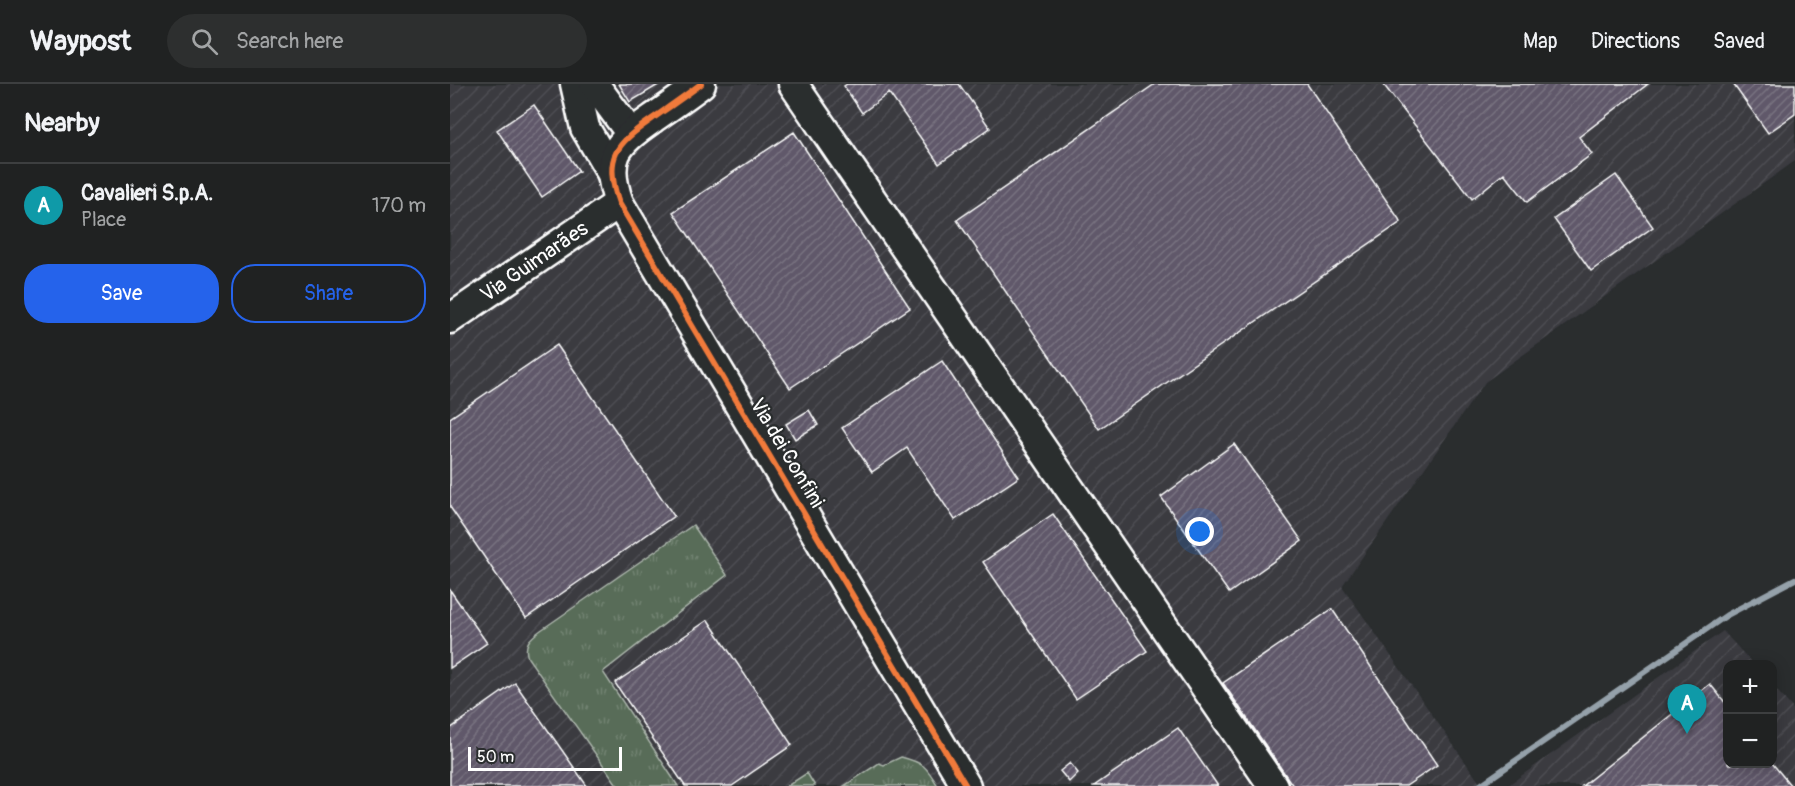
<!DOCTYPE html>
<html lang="en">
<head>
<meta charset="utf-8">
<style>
  :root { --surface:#202222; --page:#2d2f2f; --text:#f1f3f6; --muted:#a2a4a5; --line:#3d3f40; --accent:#2563eb }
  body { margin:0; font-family:Pangolin,sans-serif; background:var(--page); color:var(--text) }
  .controls { position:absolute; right:18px; bottom:18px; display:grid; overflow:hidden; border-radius:12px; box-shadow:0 3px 15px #0003 }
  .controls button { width:54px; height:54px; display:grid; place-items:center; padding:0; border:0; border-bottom:2px solid var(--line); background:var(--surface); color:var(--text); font:30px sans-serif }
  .scale { position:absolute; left:18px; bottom:15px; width:154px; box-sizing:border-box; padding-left:6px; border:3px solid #fff; border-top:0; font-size:16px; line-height:21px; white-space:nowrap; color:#fff; -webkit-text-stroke:4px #2a2d2e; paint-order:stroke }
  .you { position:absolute; left:750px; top:448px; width:21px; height:21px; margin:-15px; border:4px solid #fff; border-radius:50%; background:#1a73e8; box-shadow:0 0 0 9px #1a73e833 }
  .badge { display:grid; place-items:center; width:39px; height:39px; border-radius:50%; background:var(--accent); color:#fff; font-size:20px; font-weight:700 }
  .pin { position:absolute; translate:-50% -50px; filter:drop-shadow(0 2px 3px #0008) }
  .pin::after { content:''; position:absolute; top:32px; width:21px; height:18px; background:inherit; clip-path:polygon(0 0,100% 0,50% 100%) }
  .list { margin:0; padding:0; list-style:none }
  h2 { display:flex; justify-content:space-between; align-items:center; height:78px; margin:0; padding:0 24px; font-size:26px }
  h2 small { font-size:20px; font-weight:400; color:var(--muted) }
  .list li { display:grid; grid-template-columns:39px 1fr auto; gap:18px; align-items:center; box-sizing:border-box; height:84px; padding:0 24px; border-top:2px solid var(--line) }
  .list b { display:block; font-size:22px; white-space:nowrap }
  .list p { margin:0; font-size:20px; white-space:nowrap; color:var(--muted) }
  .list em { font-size:20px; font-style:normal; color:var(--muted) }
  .actions { display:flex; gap:12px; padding:18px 24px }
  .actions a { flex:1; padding:14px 0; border:2px solid var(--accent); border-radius:24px; text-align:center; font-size:21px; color:var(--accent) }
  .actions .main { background:var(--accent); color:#fff }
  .icon { flex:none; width:33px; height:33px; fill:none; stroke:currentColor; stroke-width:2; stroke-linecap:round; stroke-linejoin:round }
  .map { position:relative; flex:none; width:1345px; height:702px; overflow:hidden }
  header { display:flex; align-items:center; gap:36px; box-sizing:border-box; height:84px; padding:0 30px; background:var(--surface); border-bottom:2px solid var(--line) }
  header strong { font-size:28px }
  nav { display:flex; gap:33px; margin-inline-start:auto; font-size:21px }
  .search { width:420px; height:54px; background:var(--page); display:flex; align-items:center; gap:15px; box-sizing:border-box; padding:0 21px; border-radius:33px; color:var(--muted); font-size:22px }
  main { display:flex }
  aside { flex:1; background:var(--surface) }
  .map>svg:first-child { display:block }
</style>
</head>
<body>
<header>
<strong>Waypost</strong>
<div class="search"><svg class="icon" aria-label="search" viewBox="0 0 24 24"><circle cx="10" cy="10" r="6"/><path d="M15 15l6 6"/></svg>Search here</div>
<nav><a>Map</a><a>Directions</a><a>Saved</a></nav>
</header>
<main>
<aside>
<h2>Nearby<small></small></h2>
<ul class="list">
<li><span class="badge" style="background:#0f9aa8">A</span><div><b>Cavalieri S.p.A.</b><p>Place</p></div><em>170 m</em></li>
</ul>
<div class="actions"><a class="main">Save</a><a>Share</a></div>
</aside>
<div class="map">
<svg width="1345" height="702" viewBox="0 0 1345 702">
  <defs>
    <pattern id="industrial-furrows" width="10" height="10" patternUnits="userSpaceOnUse" patternTransform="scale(1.5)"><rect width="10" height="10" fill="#3a3a40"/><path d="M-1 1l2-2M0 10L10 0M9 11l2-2" fill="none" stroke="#4e4e53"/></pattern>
    <pattern id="grass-tufts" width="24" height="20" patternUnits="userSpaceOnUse" patternTransform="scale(1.5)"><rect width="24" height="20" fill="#586c58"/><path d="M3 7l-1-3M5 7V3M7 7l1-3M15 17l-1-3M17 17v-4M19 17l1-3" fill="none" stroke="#718271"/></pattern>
    <pattern id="building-hatch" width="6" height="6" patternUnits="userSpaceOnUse" patternTransform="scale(1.5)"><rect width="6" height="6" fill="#60596a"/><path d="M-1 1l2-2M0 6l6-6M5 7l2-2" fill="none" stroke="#787280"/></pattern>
  </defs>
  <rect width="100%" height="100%" fill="#2a2d2e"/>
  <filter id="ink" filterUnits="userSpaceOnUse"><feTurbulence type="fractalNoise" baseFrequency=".0167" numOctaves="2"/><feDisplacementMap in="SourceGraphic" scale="12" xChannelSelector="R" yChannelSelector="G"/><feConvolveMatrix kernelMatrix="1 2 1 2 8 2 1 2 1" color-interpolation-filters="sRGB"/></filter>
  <g filter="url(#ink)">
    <path fill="url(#industrial-furrows)" d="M0,0H1345V77L1035,298L892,502L1032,702H0Z
      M1273,547L1303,580H1278V680H1322L1323,602L1345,627V702H1057Z"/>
    <path fill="url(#grass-tufts)" stroke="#acb6ac" stroke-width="1.5" d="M243,441L277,491L153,588L228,702H168L78,574C73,560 80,554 91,546Z
      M451,673C474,679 476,682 488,702H394L429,679L434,681Z
      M357,689L365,702H337Z"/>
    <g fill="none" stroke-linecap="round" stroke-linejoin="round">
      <path stroke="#95a1aa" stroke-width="6" d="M1029,702L1277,531L1345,495"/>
    </g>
    <path fill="url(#building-hatch)" stroke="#fff" stroke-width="1.5" d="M169,0H210L180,18Z
      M397,0H509L540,44L489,80L439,9L412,29L394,2Z
      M705,0H857L951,138L649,345L507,136Z
      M933,0H1198L1129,53L1142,70L1077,118L1054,89L1022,115Z
      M1283,0H1345V30L1318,49Z
      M84,21L129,87L92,113L47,46Z
      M344,48L460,224L340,304L223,128Z
      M1166,91L1203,143L1141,187L1104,135Z
      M107,261L224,432L76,534L0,423V334Z
      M492,277L569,393L505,436L457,364L422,388L392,344Z
      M359,326L368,341L345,355L336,340Z
      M784,360L852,457L779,509L711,413Z
      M603,430L697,567L626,615L533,478Z
      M0,506L37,559L0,584Z
      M882,525L987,681L956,702H843L773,599Z
      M258,536L342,661L282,702H235L165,599Z
      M65,599L137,702H0V645Z
      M1260,600L1278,622V680L1322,679L1341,702H1132Z
      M728,644L768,702H644Z
      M620,679L628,689L619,698L610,687Z"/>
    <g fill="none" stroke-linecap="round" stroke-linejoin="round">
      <defs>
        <g id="minor">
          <path d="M125,0L135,44L162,90"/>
          <path d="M144,0L181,50"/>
          <path d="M251,0C235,12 219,23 202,35C166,60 153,73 169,119L516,702"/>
          <path d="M343,0L823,702"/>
          <path id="s1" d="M0,235L169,119"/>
        </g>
      </defs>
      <use href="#minor" stroke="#fff" stroke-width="33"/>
      <use href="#minor" stroke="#2a2d2e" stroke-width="28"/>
      <defs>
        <path id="cycleway" d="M251,0C235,12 219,23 202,35C166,60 153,73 169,119L516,702"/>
      </defs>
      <use href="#cycleway" stroke="#2a2d2e" stroke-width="10"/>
      <use href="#cycleway" stroke="#f17a3a" stroke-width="6"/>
    </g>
  </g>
  <g text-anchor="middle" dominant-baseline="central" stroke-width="4.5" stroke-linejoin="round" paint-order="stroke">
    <g font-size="21" fill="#fff" stroke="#2a2d2e">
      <text stroke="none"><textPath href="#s1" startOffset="102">Via Guimarães</textPath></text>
      <text transform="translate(337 369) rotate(59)">Via dei Confini</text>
    </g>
  </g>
</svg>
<div class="controls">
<button>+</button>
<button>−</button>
</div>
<div class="scale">50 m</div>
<div class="you"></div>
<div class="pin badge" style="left:1237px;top:650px;background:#0f9aa8">A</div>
</div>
</main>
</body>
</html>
